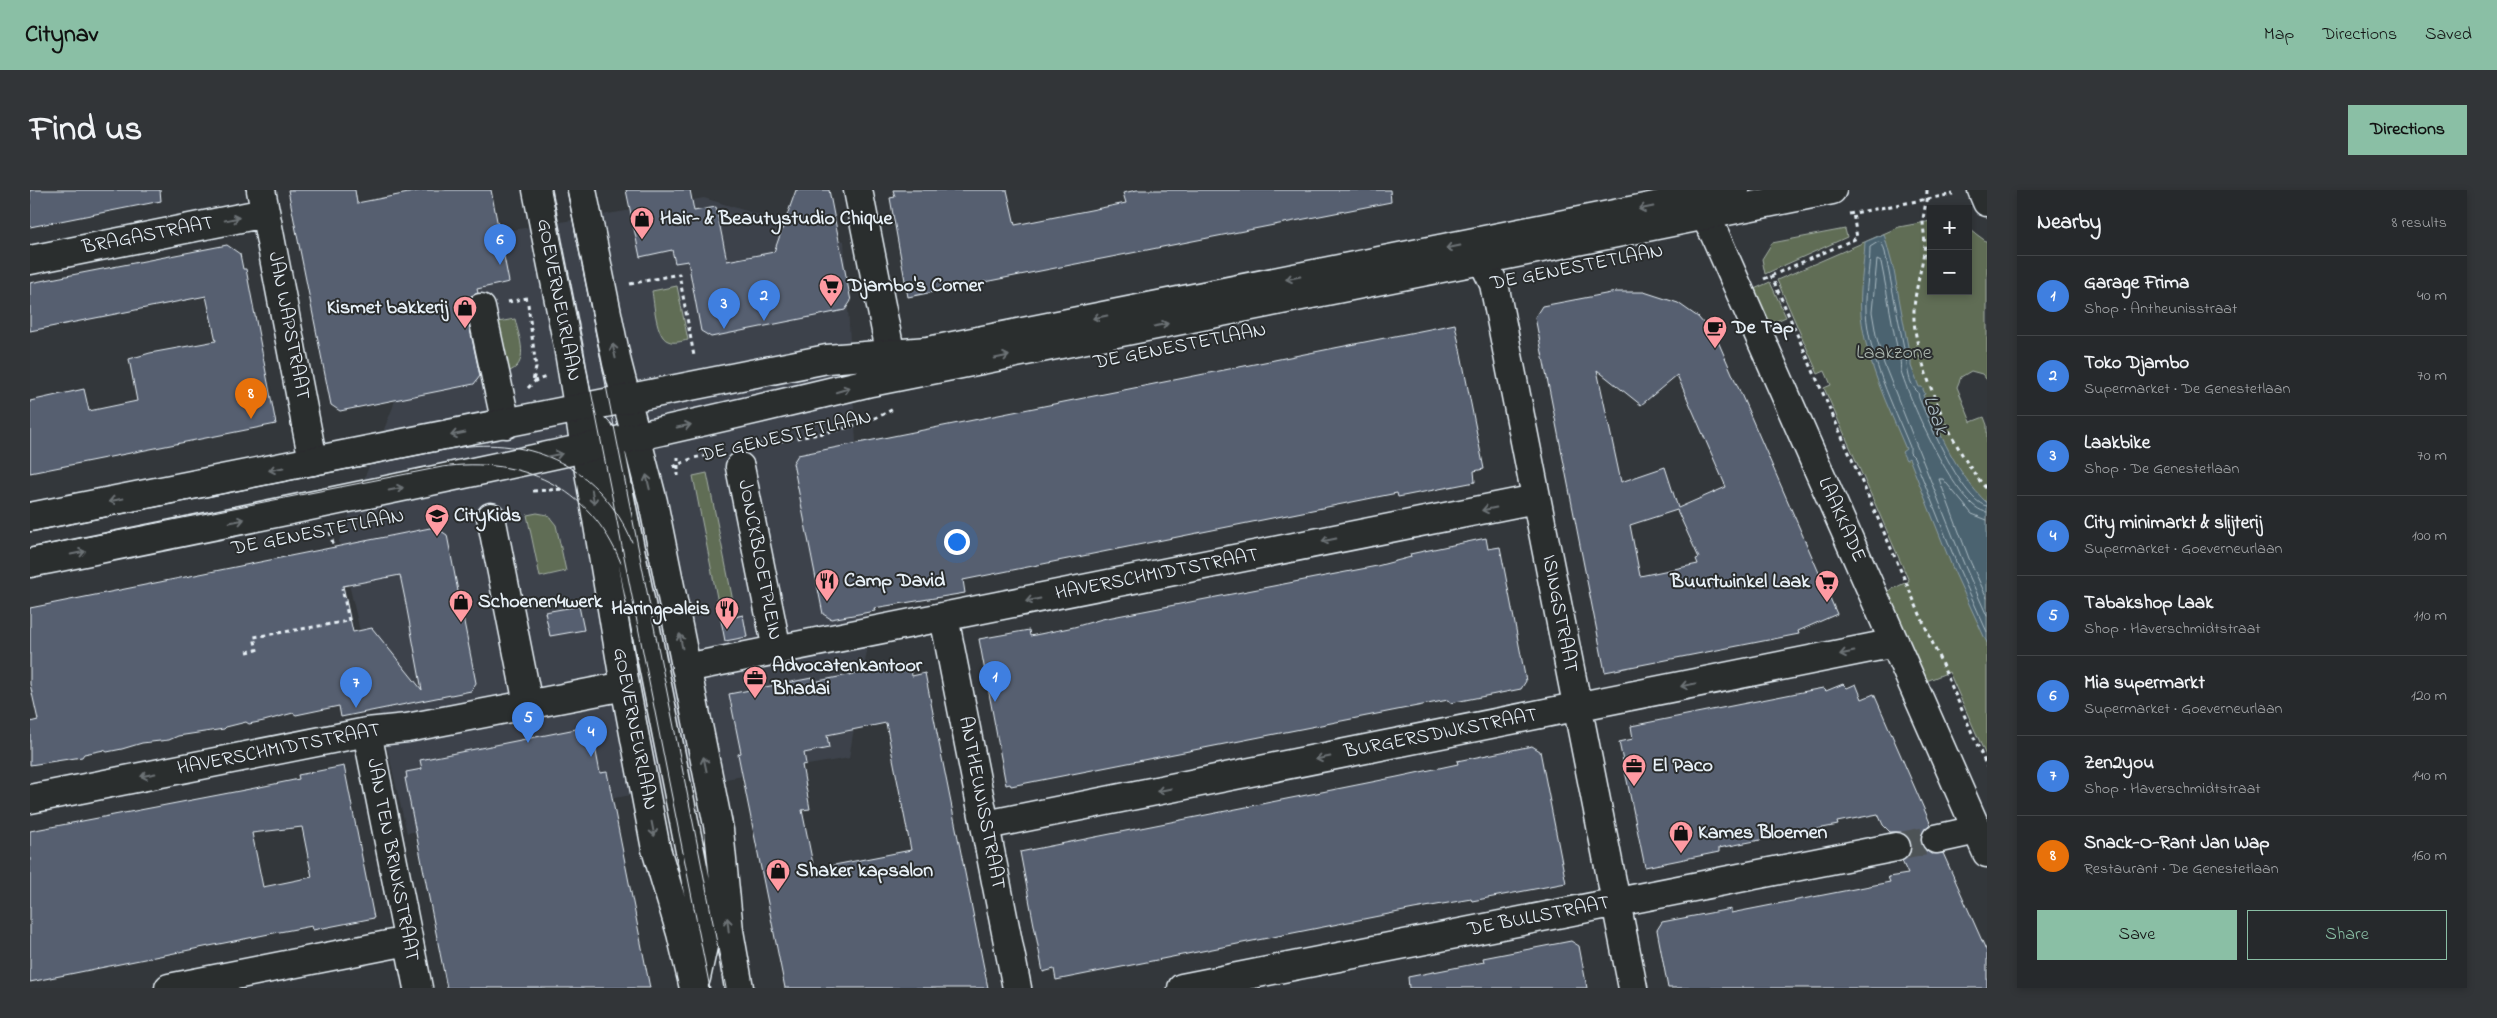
<!DOCTYPE html>
<html lang="en">
<head>
<meta charset="utf-8">
<style>
  :root { --surface:#26292c; --page:#323538; --text:#f1f3f6; --muted:#a4a6a9; --line:#424548; --accent:#8abfa5 }
  body { margin:0; font-family:"Indie Flower",sans-serif; background:var(--page); color:var(--text) }
  .controls { position:absolute; right:15px; top:15px; display:grid; overflow:hidden; border-radius:0px; box-shadow:0 2px 8px #0003 }
  .controls button { width:45px; height:45px; display:grid; place-items:center; padding:0; border:0; border-bottom:1px solid var(--line); background:var(--surface); color:var(--text); font:25px sans-serif }
  .you { position:absolute; left:926px; top:351px; width:18px; height:18px; margin:-12px; border:4px solid #fff; border-radius:50%; background:#1a73e8; box-shadow:0 0 0 8px #1a73e833 }
  .badge { display:grid; place-items:center; width:32px; height:32px; border-radius:50%; background:var(--accent); color:#fff; font-size:16px; font-weight:700 }
  .pin { position:absolute; translate:-50% -41px; filter:drop-shadow(0 1px 2px #0008) }
  .pin::after { content:''; position:absolute; top:26px; width:18px; height:15px; background:inherit; clip-path:polygon(0 0,100% 0,50% 100%) }
  .list { margin:0; padding:0; list-style:none }
  h2 { display:flex; justify-content:space-between; align-items:center; height:65px; margin:0; padding:0 20px; font-size:21px }
  h2 small { font-size:16px; font-weight:400; color:var(--muted) }
  .list li { display:grid; grid-template-columns:32px 1fr auto; gap:15px; align-items:center; box-sizing:border-box; height:80px; padding:0 20px; border-top:1px solid var(--line) }
  .list b { display:block; font-size:19px; white-space:nowrap }
  .list p { margin:0; font-size:16px; white-space:nowrap; color:var(--muted) }
  .list em { font-size:16px; font-style:normal; color:var(--muted) }
  .actions { display:flex; gap:10px; padding:15px 20px }
  .actions a { flex:1; padding:11px 0; border:1px solid var(--accent); border-radius:0px; text-align:center; font-size:18px; color:var(--accent) }
  .actions .main { background:var(--accent); color:#111 }
  .map { position:relative; flex:none; width:1957px; height:798px; overflow:hidden; border-radius:0px }
  header { display:flex; align-items:center; gap:30px; box-sizing:border-box; height:70px; padding:0 25px; background:var(--accent); color:#111 }
  header strong { font-size:24px }
  nav { display:flex; gap:28px; margin-inline-start:auto; font-size:18px }
  .intro { display:flex; align-items:center; justify-content:space-between; box-sizing:border-box; height:120px; padding:0 30px }
  h1 { margin:0; font-size:35px }
  .button { padding:12px 22px; border-radius:0px; background:var(--accent); color:#111; font-size:18px; font-weight:700 }
  main { display:flex; gap:30px; padding:0 30px }
  aside { flex:1; background:var(--surface); border-radius:0px; box-shadow:0 2px 8px #0003 }
  .map>svg:first-child { display:block }
</style>
</head>
<body>
<header>
<strong>Citynav</strong>
<nav><a>Map</a><a>Directions</a><a>Saved</a></nav>
</header>
<div class="intro"><h1>Find us</h1><a class="button">Directions</a></div>
<main>
<div class="map">
<svg width="1957" height="798" viewBox="0 0 1957 798">
  <rect width="100%" height="100%" fill="#33373b"/>
  <filter id="ink" filterUnits="userSpaceOnUse"><feTurbulence type="fractalNoise" baseFrequency=".02" numOctaves="2"/><feDisplacementMap in="SourceGraphic" scale="10" xChannelSelector="R" yChannelSelector="G"/><feConvolveMatrix kernelMatrix="1 2 1 2 8 2 1 2 1" color-interpolation-filters="sRGB"/></filter>
  <g filter="url(#ink)">
    <path fill="#3e434b" d="M674,8L814,51L838,454L819,568L377,643L309,351L363,217L405,53Z"/>
    <path fill="#606d55" stroke="#a4afa6" d="M1901,31V101H1938V38L1957,52V190L1952,184L1941,181L1931,187L1927,197L1941,232L1954,227L1957,235V568L1919,482L1894,492L1854,403L1879,391L1794,198L1801,195L1795,181L1788,184L1747,90L1869,37Z
      M1815,39L1817,47L1735,84L1732,69L1742,53Z
      M1740,92L1756,127L1737,135L1722,100Z
      M647,96L658,150C652,151 644,154 638,151C626,147 624,113 622,101Z
      M485,129C489,147 501,175 477,182L468,132Z
      M677,283L705,421L690,423L663,286Z
      M507,323L518,325L526,335L536,381L510,387L497,325Z"/>
    <path fill="#4b6470" stroke="#8a9ca6" d="M1854,44L1864,81L1879,162L1881,164V176L1889,197H1892L1895,204L1893,205C1910,244 1926,283 1957,313V453L1923,379L1879,268L1876,270L1872,262L1876,259C1858,216 1836,172 1831,125C1829,101 1834,76 1835,52Z"/>
    <g fill="none" stroke-linecap="round" stroke-linejoin="round">
      <path stroke="#a9b9c2" stroke-width="1" d="M1957,316C1933,313 1898,230 1889,208L1888,202C1878,194 1878,179 1876,168L1855,62L1852,53L1848,52L1840,57C1840,79 1835,100 1836,122C1839,168 1863,215 1880,257V263L1884,267L1928,377L1957,442
        M1957,322C1927,321 1879,208 1871,181C1870,177 1871,174 1870,170C1862,138 1858,105 1851,72L1847,70L1842,122L1846,145L1854,174L1934,374L1957,426
        M1957,330L1942,324L1913,289H1909L1940,371L1957,408"/>
    </g>
    <path fill="#575f70" stroke="#e8f1f8" fill-rule="evenodd" d="M0,0H130L131,11L0,37Z
      M258,0H325L327,13L394,0H461L479,92L447,99L448,103L441,106L436,113V121L450,186L444,194L310,221L301,215Z
      M596,0H660L664,21L686,17L697,71L744,62L766,0H799L821,111L815,120L681,147L671,141L658,71L645,73L642,60L610,67Z
      M863,0H977L985,35L1096,13L1093,3L1107,0H1360L1361,12L878,107L860,8L865,7Z
      M197,55L210,64L213,79H216L246,234L0,283V211L54,199L59,221L107,211L99,169L120,163L186,151L176,106L0,141V93Z
      M1586,102H1614L1648,113L1668,127L1687,149L1807,424L1768,441L1769,444L1575,482L1505,127L1512,116ZM1567,180L1611,215L1647,185L1696,297L1648,318L1635,277L1591,292ZM1647,320L1669,368L1666,369L1668,374L1610,386L1600,335Z
      M1425,134L1454,279L1444,281L1445,292L1368,307L1367,303L933,390L935,403L844,418L845,421L801,429L793,424L763,273L768,265Z
      M405,337L417,345L446,493L441,501L311,527L309,516L266,525L263,523L234,531L219,534L216,532L196,537L194,539L148,546L139,550L112,553L92,559L77,562L74,560L54,564L52,567L0,575V532L8,530L0,494V418ZM370,385L375,409L392,500L342,438L323,442L313,396Z
      M1456,348L1458,359L1470,357L1496,491L1491,499L1420,513L1418,510L981,596L980,594L976,595L949,449L999,440L1000,446L1044,437L1072,429L1347,376L1381,367L1380,364Z
      M549,416L554,440L520,446L515,422Z
      M713,425L717,447L695,451L691,430Z
      M880,473L882,486L895,483L958,798H755L708,564L711,563L699,504L782,488L783,492ZM856,533L881,660L784,679L772,620L780,619L772,575L776,574L774,563L799,558L797,545Z
      M1813,494L1817,498L1826,494L1832,509L1844,504L1901,635L1891,644V653L1894,659L1901,664L1913,663L1957,762V798H1638L1627,740L1632,732L1701,719V723L1860,692L1858,687L1878,684L1872,671L1881,662V654L1877,646L1871,642H1860L1853,635L1848,624L1807,632L1808,635L1689,658V662L1615,677L1589,552L1603,549L1601,536L1777,501L1793,498L1796,501Z
      M551,538L563,546L570,583L577,582L620,798H417L375,588H377L376,582L392,579L390,570Z
      M1502,556L1510,561L1536,693L1442,711L1441,709L1384,719L1026,790L1024,779L1013,782L990,662L1367,587L1428,574L1427,571Z
      M314,576L344,728L283,740L282,736L244,743L0,792V641L225,598L269,589L268,585ZM272,637L282,687L233,697L222,643Z
      M1541,751L1549,756L1557,798H1379L1378,787L1454,772L1453,768Z"/>
    <g fill="none" stroke-linecap="round" stroke-linejoin="round">
      <path stroke="#4e5357" stroke-width="28" stroke-dasharray="28 14" stroke-linecap="butt" d="M1866,657L1906,649"/>
      <defs>
        <path id="minor" d="M231,0L283,271
          M507,0L538,156L595,496L626,659L651,743L664,798
          M552,0L587,173L623,312L689,640L699,741L709,798
          M828,0L865,186
          M1952,0L1957,12
          M1663,5L1685,45L1957,663
          M1448,52L1453,71L1464,94L1603,798
          M0,70L235,23
          M451,118L476,234
          M563,236L579,253L676,742L666,788
          M710,277L747,460
          M461,327L498,514
          M914,427L987,798
          M656,478L1506,309
          M337,542L388,798
          M0,609L337,542L377,538L595,496
          M956,635L1865,453
          M1906,649L1947,640
          M139,798L378,751
          M1152,798L1866,657"/>
        <path id="major" d="M0,327L797,169L898,161L1705,0
          M0,373C281,316 562,260 841,192L1802,0"/>
      </defs>
      <use href="#minor" stroke="#e8f1f8" stroke-width="31"/>
      <use href="#major" stroke="#e8f1f8" stroke-width="31"/>
      <path stroke="#e8f1f8" stroke-width="3" stroke-dasharray="4 4" stroke-linecap="butt" d="M1897,0C1897,10 1894,20 1893,30C1893,40 1896,51 1894,61C1891,84 1883,105 1884,129C1886,174 1925,266 1957,299
        M1819,24L1923,4
        M1741,85L1957,577
        M1734,89L1827,48L1823,23
        M600,94L649,84L664,166
        M478,112L497,108
        M498,114L506,178L503,191
        M498,198L505,191L516,187
        M727,255C772,246 824,242 863,219
        M648,267V286
        M643,277L663,268L684,264
        M503,301L534,299
        M300,342L304,358
        M217,462L227,460L224,447L319,431L312,398"/>
      <use href="#minor" stroke="#2a2d2e" stroke-width="28"/>
      <use href="#major" stroke="#2a2d2e" stroke-width="28"/>
      <path stroke="#e8f1f8" stroke-width="1" d="M521,0L680,798
        M537,0L696,798
        M0,342L424,258C502,245 571,278 602,352
        M0,358L412,277C491,266 560,296 591,373"/>
    </g>
    <defs><path id="oneway-shaft" d="M-6 0H5M1.5-3L5.5 0L1.5 3" fill="none" stroke-width="1.6" stroke-linecap="round" stroke-linejoin="round" transform="scale(1.25)"/></defs>
    <g stroke="#6c7275">
      <use href="#oneway-shaft" transform="translate(1616 18) rotate(169)"/>
      <use href="#oneway-shaft" transform="translate(202 29) rotate(-11)"/>
      <use href="#oneway-shaft" transform="translate(1423 57) rotate(169)"/>
      <use href="#oneway-shaft" transform="translate(1263 88) rotate(169)"/>
      <use href="#oneway-shaft" transform="translate(1070 127) rotate(169)"/>
      <use href="#oneway-shaft" transform="translate(1131 135) rotate(-11)"/>
      <use href="#oneway-shaft" transform="translate(584 161) rotate(-102)"/>
      <use href="#oneway-shaft" transform="translate(972 167) rotate(-11)"/>
      <use href="#oneway-shaft" transform="translate(813 200) rotate(-17)"/>
      <use href="#oneway-shaft" transform="translate(654 236) rotate(-12)"/>
      <use href="#oneway-shaft" transform="translate(428 244) rotate(169)"/>
      <use href="#oneway-shaft" transform="translate(525 265) rotate(-12)"/>
      <use href="#oneway-shaft" transform="translate(246 279) rotate(169)"/>
      <use href="#oneway-shaft" transform="translate(618 292) rotate(-103)"/>
      <use href="#oneway-shaft" transform="translate(366 299) rotate(-11)"/>
      <use href="#oneway-shaft" transform="translate(563 307) rotate(81)"/>
      <use href="#oneway-shaft" transform="translate(86 310) rotate(169)"/>
      <use href="#oneway-shaft" transform="translate(1459 319) rotate(169)"/>
      <use href="#oneway-shaft" transform="translate(207 331) rotate(-11)"/>
      <use href="#oneway-shaft" transform="translate(1299 350) rotate(169)"/>
      <use href="#oneway-shaft" transform="translate(48 363) rotate(-11)"/>
      <use href="#oneway-shaft" transform="translate(1003 410) rotate(169)"/>
      <use href="#oneway-shaft" transform="translate(651 451) rotate(-101)"/>
      <use href="#oneway-shaft" transform="translate(1817 463) rotate(169)"/>
      <use href="#oneway-shaft" transform="translate(1658 495) rotate(169)"/>
      <use href="#oneway-shaft" transform="translate(1293 568) rotate(169)"/>
      <use href="#oneway-shaft" transform="translate(675 574) rotate(-102)"/>
      <use href="#oneway-shaft" transform="translate(118 585) rotate(169)"/>
      <use href="#oneway-shaft" transform="translate(1134 600) rotate(169)"/>
      <use href="#oneway-shaft" transform="translate(623 639) rotate(79)"/>
      <use href="#oneway-shaft" transform="translate(698 735) rotate(-96)"/>
    </g>
  </g>
  <defs>
    <symbol id="shop-pin" viewBox="-11 -11 22 30"><path d="M0 17L-7.5 6A9.5 9.5 0 1 1 7.5 6Z" fill="#ff9aa2" stroke="#2a2d2e"/><path d="M-5-2.5h2.3a2.7 3.5 0 0 1 5.4 0H5L5.5 6h-11ZM-1.5-2.5h3a1.5 2.3 0 0 0-3 0Z" fill="#111"/></symbol>
    <symbol id="supermarket-pin" viewBox="-11 -11 22 30"><path d="M0 17L-7.5 6A9.5 9.5 0 1 1 7.5 6Z" fill="#ff9aa2" stroke="#2a2d2e"/><path d="M-6-5.5h2.5l.6 2H6L4.5 2H-2.5L-4.4-4H-6ZM-1.5 3.2a1.3 1.3 0 1 0 .1 0ZM3 3.2a1.3 1.3 0 1 0 .1 0Z" fill="#111"/></symbol>
    <symbol id="cafe-pin" viewBox="-11 -11 22 30"><path d="M0 17L-7.5 6A9.5 9.5 0 1 1 7.5 6Z" fill="#ff9aa2" stroke="#2a2d2e"/><path d="M-5.5-4.5H6V0H3Q3 3.5 0 3.5H-2.5Q-5.5 3.5-5.5 0ZM3-3.2v2h1.7v-2ZM-6 4.5H4V6H-6Z" fill="#111"/></symbol>
    <symbol id="school-pin" viewBox="-11 -11 22 30"><path d="M0 17L-7.5 6A9.5 9.5 0 1 1 7.5 6Z" fill="#ff9aa2" stroke="#2a2d2e"/><path d="M0-5L7-2L0 1L-7-2ZM-4 1L0 2.5L4 1V4Q0 6-4 4Z" fill="#111"/></symbol>
    <symbol id="restaurant-pin" viewBox="-11 -11 22 30"><path d="M0 17L-7.5 6A9.5 9.5 0 1 1 7.5 6Z" fill="#ff9aa2" stroke="#2a2d2e"/><path d="M-5-6h1v4h1v-4h1v4h1v-4h1v5L-1.5 .5V6h-2V.5L-5-1ZM5-6V6H3V1.5H1.5Q1.5-4 5-6Z" fill="#111"/></symbol>
    <symbol id="office-pin" viewBox="-11 -11 22 30"><path d="M0 17L-7.5 6A9.5 9.5 0 1 1 7.5 6Z" fill="#ff9aa2" stroke="#2a2d2e"/><path d="M-6-3h4V-5.5h4V-3h4V5H-6ZM-1-4.5V-3h2v-1.5ZM-6 0V1H6V0Z" fill="#111"/></symbol>
  </defs>
  <g fill-rule="evenodd">
    <use href="#shop-pin" x="598" y="15" width="28" height="38"/>
    <use href="#supermarket-pin" x="787" y="82" width="28" height="38"/>
    <use href="#shop-pin" x="421" y="104" width="28" height="38"/>
    <use href="#cafe-pin" x="1671" y="124" width="28" height="38"/>
    <use href="#school-pin" x="393" y="312" width="28" height="38"/>
    <use href="#restaurant-pin" x="783" y="377" width="28" height="38"/>
    <use href="#supermarket-pin" x="1783" y="378" width="28" height="38"/>
    <use href="#shop-pin" x="417" y="398" width="28" height="38"/>
    <use href="#restaurant-pin" x="683" y="405" width="28" height="38"/>
    <use href="#office-pin" x="711" y="474" width="28" height="38"/>
    <use href="#office-pin" x="1590" y="562" width="28" height="38"/>
    <use href="#shop-pin" x="1637" y="629" width="28" height="38"/>
    <use href="#shop-pin" x="734" y="667" width="28" height="38"/>
  </g>
  <g text-anchor="middle" dominant-baseline="central" stroke-width="4" stroke-linejoin="round" paint-order="stroke">
    <g font-size="20" font-weight="bold" fill="#e8f1f8" stroke="#2a2d2e" text-anchor="start">
      <text x="630" y="29">Hair- &amp; Beautystudio Chique</text>
      <text x="818" y="96">Djambo's Corner</text>
      <text x="418" y="118" text-anchor="end">Kismet bakkerij</text>
      <text x="1702" y="138">De Tap</text>
      <text x="424" y="326">CityKids</text>
      <text x="814" y="391">Camp David</text>
      <text x="1780" y="392" text-anchor="end">Buurtwinkel Laak</text>
      <text x="448" y="412">Schoenen4werk</text>
      <text x="680" y="419" text-anchor="end">Haringpaleis</text>
      <text x="742" y="476">Advocatenkantoor<tspan x="742" dy="23">Bhadai</tspan></text>
      <text x="1622" y="576">El Paco</text>
      <text x="1668" y="643">Kames Bloemen</text>
      <text x="766" y="681">Shaker kapsalon</text>
    </g>
    <g font-size="20" fill="#e8f1f8" stroke="#2a2d2e">
      <text transform="translate(118 46) rotate(-11)">BRAGASTRAAT</text>
      <text transform="translate(1547 78) rotate(-11)">DE GENESTETLAAN</text>
      <text transform="translate(528 110) rotate(79)">GOEVERNEURLAAN</text>
      <text transform="translate(258 136) rotate(79)">JAN WAPSTRAAT</text>
      <text transform="translate(1150 157) rotate(-11)">DE GENESTETLAAN</text>
      <text transform="translate(756 247) rotate(-13)">DE GENESTETLAAN</text>
      <text transform="translate(1811 330) rotate(66)">LAAKKADE</text>
      <text transform="translate(288 343) rotate(-11)">DE GENESTETLAAN</text>
      <text transform="translate(729 370) rotate(79)">JONCKBLOETPLEIN</text>
      <text transform="translate(1127 385) rotate(-11)">HAVERSCHMIDTSTRAAT</text>
      <text transform="translate(1529 424) rotate(79)">ISINGSTRAAT</text>
      <text transform="translate(604 539) rotate(79)">GOEVERNEURLAAN</text>
      <text transform="translate(1411 544) rotate(-11)">BURGERSDIJKSTRAAT</text>
      <text transform="translate(249 560) rotate(-11)">HAVERSCHMIDTSTRAAT</text>
      <text transform="translate(951 613) rotate(79)">ANTHEUNISSTRAAT</text>
      <text transform="translate(362 670) rotate(79)">JAN TEN BRINKSTRAAT</text>
      <text transform="translate(1509 727) rotate(-11)">DE BULLSTRAAT</text>
    </g>
    <g font-size="20" fill="#abb6af" stroke="#2a2d2e">
      <text x="1864" y="163">Laakzone</text>
    </g>
    <g font-size="21" font-style="italic" fill="#a9b9c2" stroke="#2a2d2e">
      <text transform="translate(1905 225) rotate(71)">Laak</text>
    </g>
  </g>
</svg>
<div class="controls">
<button>+</button>
<button>−</button>
</div>
<div class="you"></div>
<div class="pin badge" style="left:965px;top:512px;background:#3f7fe0">1</div>
<div class="pin badge" style="left:734px;top:131px;background:#3f7fe0">2</div>
<div class="pin badge" style="left:694px;top:139px;background:#3f7fe0">3</div>
<div class="pin badge" style="left:561px;top:567px;background:#3f7fe0">4</div>
<div class="pin badge" style="left:498px;top:553px;background:#3f7fe0">5</div>
<div class="pin badge" style="left:470px;top:75px;background:#3f7fe0">6</div>
<div class="pin badge" style="left:326px;top:518px;background:#3f7fe0">7</div>
<div class="pin badge" style="left:221px;top:229px;background:#e8710a">8</div>
</div>
<aside>
<h2>Nearby<small>8 results</small></h2>
<ul class="list">
<li><span class="badge" style="background:#3f7fe0">1</span><div><b>Garage Frima</b><p>Shop · Antheunisstraat</p></div><em>40 m</em></li>
<li><span class="badge" style="background:#3f7fe0">2</span><div><b>Toko Djambo</b><p>Supermarket · De Genestetlaan</p></div><em>70 m</em></li>
<li><span class="badge" style="background:#3f7fe0">3</span><div><b>Laakbike</b><p>Shop · De Genestetlaan</p></div><em>70 m</em></li>
<li><span class="badge" style="background:#3f7fe0">4</span><div><b>City minimarkt &amp; slijterij</b><p>Supermarket · Goeverneurlaan</p></div><em>100 m</em></li>
<li><span class="badge" style="background:#3f7fe0">5</span><div><b>Tabakshop Laak</b><p>Shop · Haverschmidtstraat</p></div><em>110 m</em></li>
<li><span class="badge" style="background:#3f7fe0">6</span><div><b>Mia supermarkt</b><p>Supermarket · Goeverneurlaan</p></div><em>120 m</em></li>
<li><span class="badge" style="background:#3f7fe0">7</span><div><b>Zen2you</b><p>Shop · Haverschmidtstraat</p></div><em>140 m</em></li>
<li><span class="badge" style="background:#e8710a">8</span><div><b>Snack-O-Rant Jan Wap</b><p>Restaurant · De Genestetlaan</p></div><em>160 m</em></li>
</ul>
<div class="actions"><a class="main">Save</a><a>Share</a></div>
</aside>
</main>
</body>
</html>
